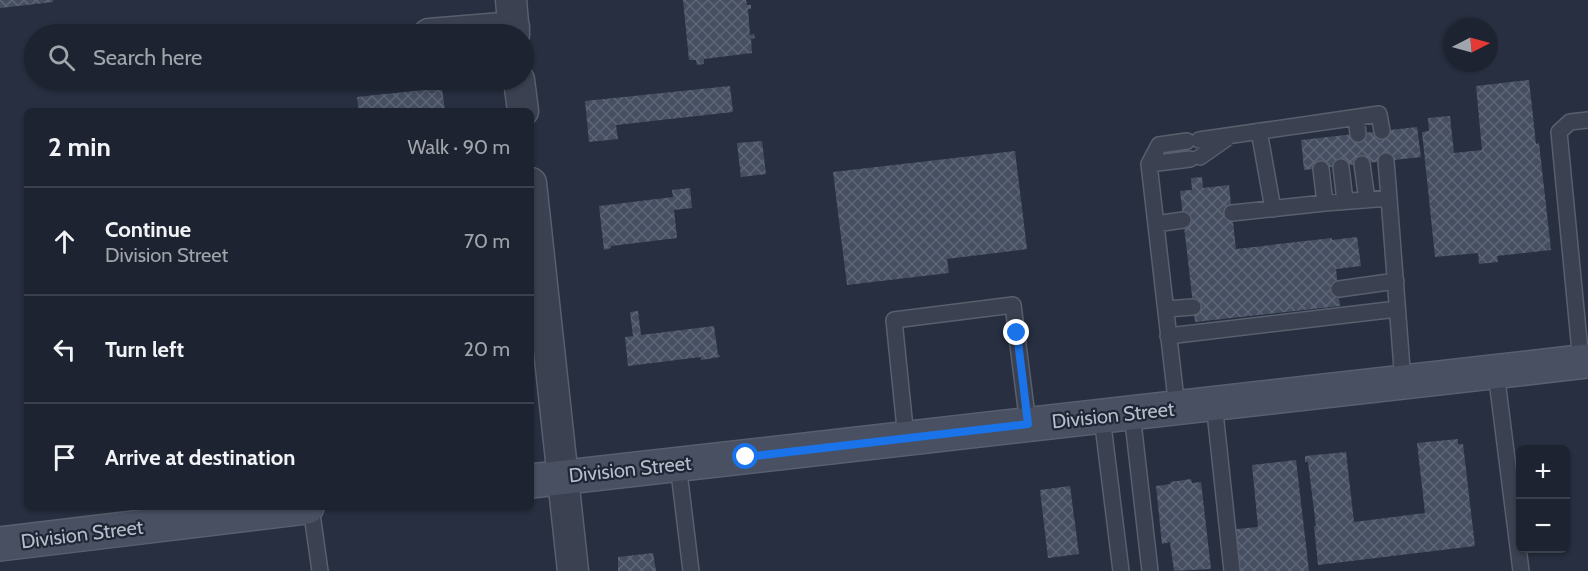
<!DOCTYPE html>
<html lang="en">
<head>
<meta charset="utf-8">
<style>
  :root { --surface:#1d2330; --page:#252b38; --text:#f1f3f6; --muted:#a0a4ab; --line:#3b404c }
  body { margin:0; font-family:Cabin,sans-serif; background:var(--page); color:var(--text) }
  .controls { position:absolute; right:18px; bottom:18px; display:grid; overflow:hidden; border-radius:9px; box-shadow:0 2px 4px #0004 }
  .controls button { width:54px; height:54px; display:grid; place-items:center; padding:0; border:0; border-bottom:2px solid var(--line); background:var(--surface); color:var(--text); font:30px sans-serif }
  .compass { position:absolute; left:1444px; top:18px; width:54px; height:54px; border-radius:50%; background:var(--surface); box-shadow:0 2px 4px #0004; rotate:84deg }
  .stop { position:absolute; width:18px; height:18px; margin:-14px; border:4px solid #1a73e8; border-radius:50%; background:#fff }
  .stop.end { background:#1a73e8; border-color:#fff; box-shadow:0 2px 6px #0008 }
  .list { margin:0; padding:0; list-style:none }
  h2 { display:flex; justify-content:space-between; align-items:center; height:78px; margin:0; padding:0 24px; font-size:26px }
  h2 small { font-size:20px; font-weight:400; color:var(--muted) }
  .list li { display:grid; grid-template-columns:39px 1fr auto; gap:18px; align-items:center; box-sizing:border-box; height:108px; padding:0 24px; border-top:2px solid var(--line) }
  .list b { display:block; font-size:22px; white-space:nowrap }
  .list p { margin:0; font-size:20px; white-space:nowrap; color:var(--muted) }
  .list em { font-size:20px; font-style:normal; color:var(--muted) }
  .icon { flex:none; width:33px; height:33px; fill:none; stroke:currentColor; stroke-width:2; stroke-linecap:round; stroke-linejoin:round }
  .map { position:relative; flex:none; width:1588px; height:571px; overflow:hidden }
  .search { position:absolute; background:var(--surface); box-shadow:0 2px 4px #0004; left:24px; top:24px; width:510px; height:66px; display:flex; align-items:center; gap:15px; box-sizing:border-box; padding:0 21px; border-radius:33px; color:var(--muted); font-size:22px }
  .panel { position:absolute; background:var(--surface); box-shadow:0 2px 4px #0004; left:24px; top:108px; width:510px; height:402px; border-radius:9px }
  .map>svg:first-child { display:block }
</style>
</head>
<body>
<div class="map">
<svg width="1588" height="571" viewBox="0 0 1588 571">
  <defs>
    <pattern id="building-cross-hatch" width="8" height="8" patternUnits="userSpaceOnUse" patternTransform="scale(1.5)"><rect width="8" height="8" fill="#464f61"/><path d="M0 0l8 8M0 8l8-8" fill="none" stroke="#5e6676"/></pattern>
  </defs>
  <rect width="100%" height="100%" fill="#272f40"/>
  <path fill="url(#building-cross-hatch)" d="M0,0H53V2L0,8Z
    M683,0H746L747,5H751V9H748L750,35L754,34L755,38L751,39L752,53L704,59V64L697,65L696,60H689Z
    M1529,80L1536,144L1539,143L1551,250L1497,256L1498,262L1479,264L1478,253L1435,257L1422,132L1429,131L1428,118L1450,116L1454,153L1482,150L1476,86Z
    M730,86L733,112L616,125L618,139L589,142L585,101Z
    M442,88L445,111H359L357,97Z
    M1417,127L1421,157L1304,170L1301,140Z
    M762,141L766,174L741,177L737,143Z
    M1015,151L1027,249L947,259L949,273L847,285L833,172Z
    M1202,177L1203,188L1229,185L1236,249L1332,238V240L1357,237L1361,266L1336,269L1340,306L1195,322L1180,191L1192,190L1191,178Z
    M690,188L692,208L674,210L677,238L611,246V248L604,250L599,206L673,197L672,190Z
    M638,311L641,335L714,326L718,355L719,354L720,357L701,360V357L628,366L625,337L633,336L630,312Z
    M1458,439V444H1463L1475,546L1318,565L1314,526H1316L1308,462H1305V456L1346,452L1354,522L1425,513L1417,443Z
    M1296,460L1309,571H1240L1236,529L1258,527L1252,465Z
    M1191,479L1192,483L1201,482L1211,569L1174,571L1170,542L1162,544L1156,486L1171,484L1170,482Z
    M1070,486L1079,554L1048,558L1040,490Z
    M653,553L656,571H618V557Z"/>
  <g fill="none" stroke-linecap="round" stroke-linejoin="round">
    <defs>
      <path id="service" d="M1356,118L1358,134
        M1259,131L1273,209
        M1199,140L1379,114L1382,131
        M1200,157L1227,138
        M1386,161L1389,198
        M1149,164L1190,159
        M1362,164L1367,200
        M1341,167L1345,201
        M1321,169L1325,203
        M1232,213L1325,203L1389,198L1403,382
        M1156,224L1183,220
        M1339,289L1396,281
        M1166,309L1193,307
        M1168,336L1397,309
        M1581,362L1559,132L1570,122L1588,120
        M1496,372L1521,571
        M1214,403L1232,571
        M1177,408L1149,164L1159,145L1187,141
        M1132,413L1150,571
        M1102,417L1121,571
        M906,438L894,320L1013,305L1028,424
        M678,464L691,571
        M311,507L320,571"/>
      <path id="minor" d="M511,0L514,34
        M429,34L514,27
        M519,80L523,111
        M531,183L573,571"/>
      <path id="secondary" d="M531,481L1588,361
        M0,544L307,507"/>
    </defs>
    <use href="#service" stroke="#585f6d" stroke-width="18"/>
    <use href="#minor" stroke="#585f6d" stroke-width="33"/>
    <use href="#secondary" stroke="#585f6d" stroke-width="36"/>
    <use href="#service" stroke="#3b4150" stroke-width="15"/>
    <use href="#minor" stroke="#3b4150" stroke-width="30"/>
    <use href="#secondary" stroke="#495062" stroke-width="33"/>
  </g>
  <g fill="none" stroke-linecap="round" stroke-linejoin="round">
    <path stroke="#1a73e8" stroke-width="8" d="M746,457L1028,424L1017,333"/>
  </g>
  <g text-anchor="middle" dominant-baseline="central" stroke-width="4.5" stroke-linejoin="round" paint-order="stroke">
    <g font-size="20" fill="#b7bdca" stroke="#1f2635">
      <text transform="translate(1113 415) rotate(-6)">Division Street</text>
      <text transform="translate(630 469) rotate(-6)">Division Street</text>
      <text transform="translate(82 534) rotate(-7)">Division Street</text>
    </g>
  </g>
</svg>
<div class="controls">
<button>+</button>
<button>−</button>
</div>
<svg class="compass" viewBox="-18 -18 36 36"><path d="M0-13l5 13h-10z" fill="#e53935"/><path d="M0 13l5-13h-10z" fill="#a0a4ab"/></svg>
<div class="stop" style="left:746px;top:457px"></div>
<div class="stop end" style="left:1017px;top:333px"></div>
<div class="search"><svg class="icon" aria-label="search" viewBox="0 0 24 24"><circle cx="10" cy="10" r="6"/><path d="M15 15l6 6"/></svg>Search here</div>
<section class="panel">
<h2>2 min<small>Walk · 90 m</small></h2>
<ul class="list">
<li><svg class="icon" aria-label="ahead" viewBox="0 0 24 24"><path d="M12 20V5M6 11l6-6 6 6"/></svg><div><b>Continue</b><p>Division Street</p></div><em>70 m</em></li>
<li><svg class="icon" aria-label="left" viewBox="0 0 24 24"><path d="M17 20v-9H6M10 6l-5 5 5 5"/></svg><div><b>Turn left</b></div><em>20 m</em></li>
<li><svg class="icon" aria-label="arrive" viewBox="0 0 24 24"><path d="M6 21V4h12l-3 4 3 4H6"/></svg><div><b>Arrive at destination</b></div></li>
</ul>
</section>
</div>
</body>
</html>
